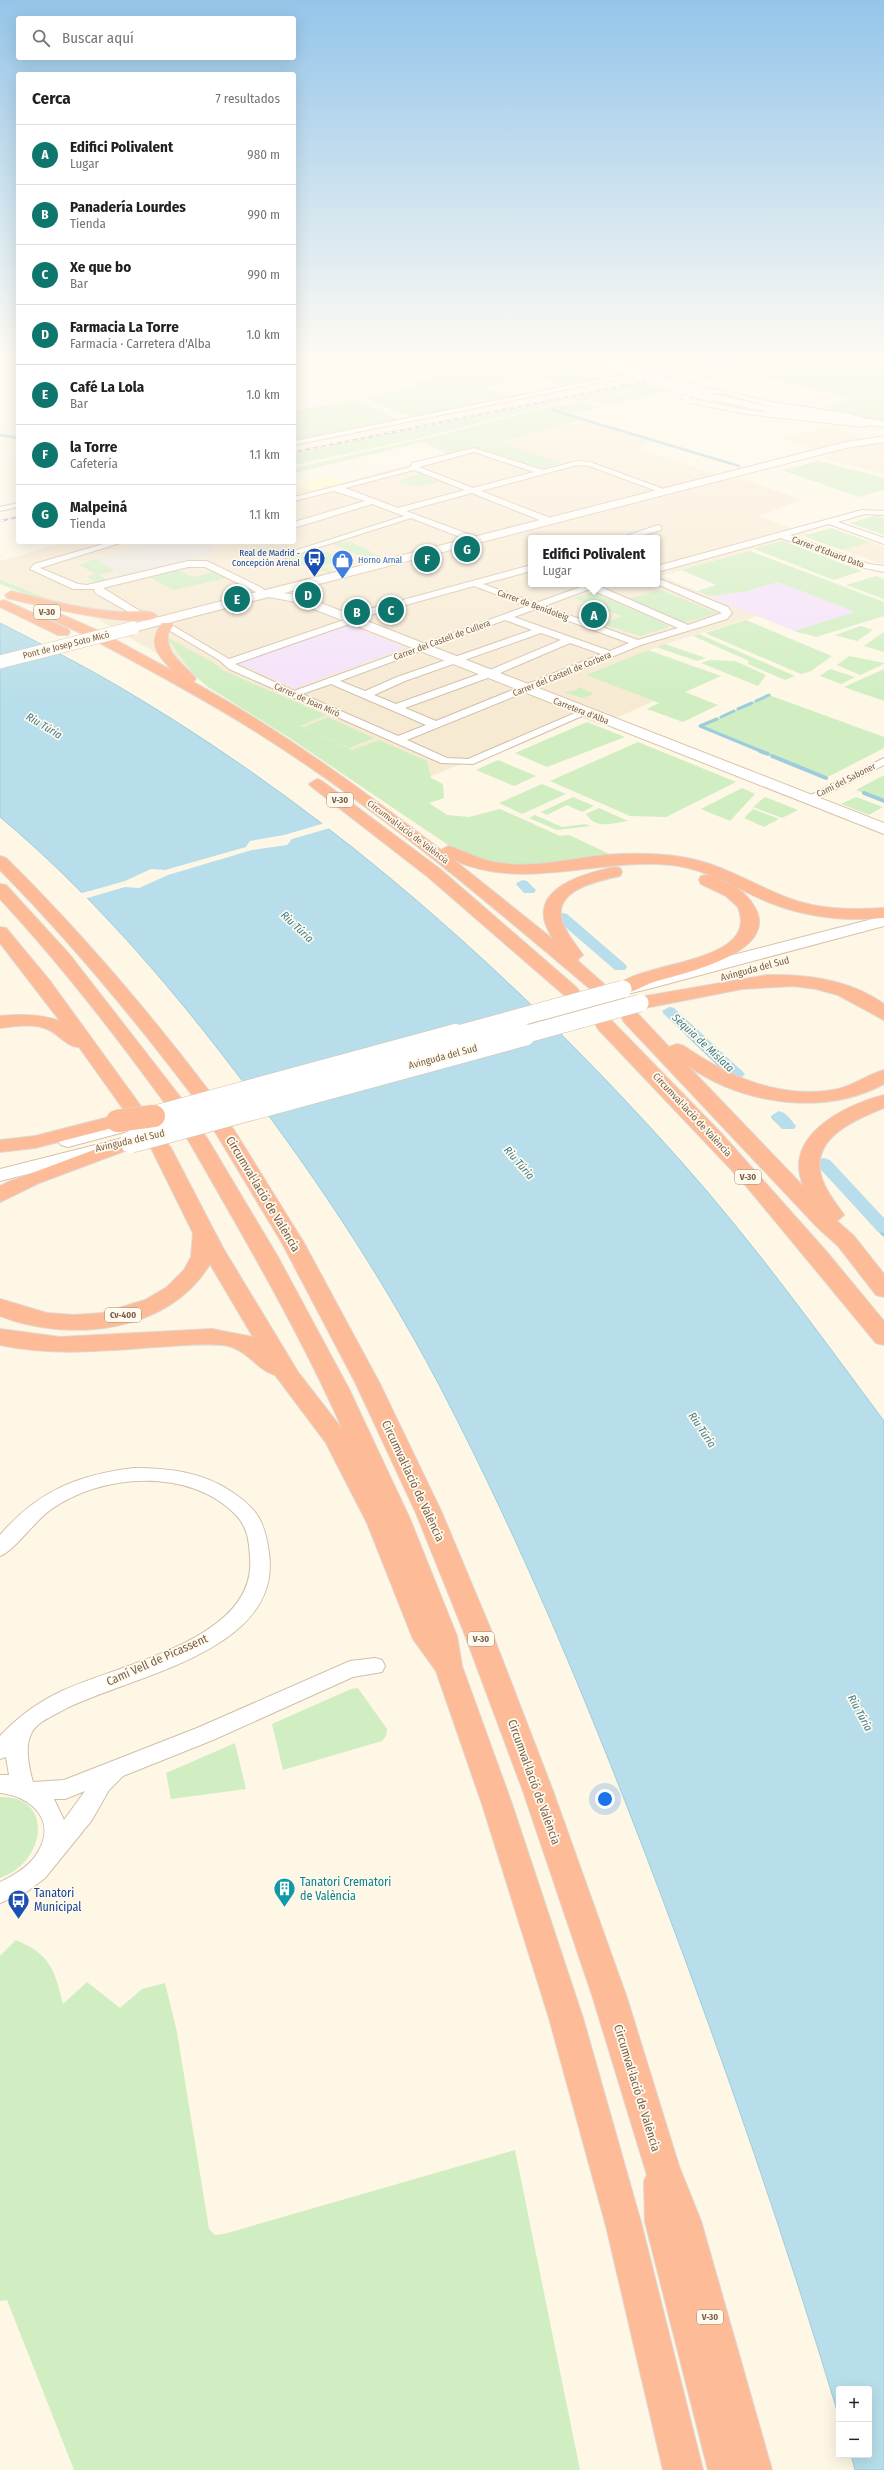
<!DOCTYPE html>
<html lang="es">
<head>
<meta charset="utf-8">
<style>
  :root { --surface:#fff; --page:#f6f6f6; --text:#202124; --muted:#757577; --line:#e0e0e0; --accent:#0f766e }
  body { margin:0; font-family:"Fira Sans Condensed",sans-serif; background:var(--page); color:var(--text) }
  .controls { position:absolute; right:12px; bottom:12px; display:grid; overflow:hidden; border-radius:4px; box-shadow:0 4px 16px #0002 }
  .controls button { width:36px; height:36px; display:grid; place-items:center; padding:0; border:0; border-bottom:1px solid var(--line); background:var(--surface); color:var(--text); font:20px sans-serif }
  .you { position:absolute; left:605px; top:1799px; width:14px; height:14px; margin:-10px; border:3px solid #fff; border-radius:50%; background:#1a73e8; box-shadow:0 0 0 6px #1a73e833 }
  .badge { display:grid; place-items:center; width:26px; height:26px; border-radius:50%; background:var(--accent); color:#fff; font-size:13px; font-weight:700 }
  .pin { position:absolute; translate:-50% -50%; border:2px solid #fff; box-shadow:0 1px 4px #0006 }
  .popup { position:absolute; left:528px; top:535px; width:132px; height:52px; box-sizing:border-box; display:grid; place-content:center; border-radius:4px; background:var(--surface); filter:drop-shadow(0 1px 3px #0005); font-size:13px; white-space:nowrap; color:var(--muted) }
  .popup b { font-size:15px; color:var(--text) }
  .popup::after { content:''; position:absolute; left:50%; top:100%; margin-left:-8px; border:8px solid transparent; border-top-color:var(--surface) }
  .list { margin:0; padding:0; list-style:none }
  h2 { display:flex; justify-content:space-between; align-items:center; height:52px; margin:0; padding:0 16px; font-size:17px }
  h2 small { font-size:13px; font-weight:400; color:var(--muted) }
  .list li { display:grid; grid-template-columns:26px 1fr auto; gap:12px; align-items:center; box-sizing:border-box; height:60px; padding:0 16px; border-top:1px solid var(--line) }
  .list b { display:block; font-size:15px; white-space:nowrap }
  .list p { margin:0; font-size:13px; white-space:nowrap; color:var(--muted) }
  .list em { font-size:13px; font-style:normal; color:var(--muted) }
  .icon { flex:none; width:22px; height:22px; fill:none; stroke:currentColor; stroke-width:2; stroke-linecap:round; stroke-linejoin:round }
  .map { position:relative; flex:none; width:884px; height:2470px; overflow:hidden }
  .search { position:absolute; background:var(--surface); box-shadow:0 4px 16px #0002; left:16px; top:16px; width:280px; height:44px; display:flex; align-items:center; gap:10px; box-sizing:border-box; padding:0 14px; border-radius:4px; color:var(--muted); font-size:15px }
  .panel { position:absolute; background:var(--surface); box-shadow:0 4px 16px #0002; left:16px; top:72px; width:280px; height:472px; border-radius:4px }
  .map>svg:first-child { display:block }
</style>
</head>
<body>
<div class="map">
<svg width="884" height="2470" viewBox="0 0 884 2470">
  <rect width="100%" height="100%" fill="#fef7e5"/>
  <path fill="#f7ead3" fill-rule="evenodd" d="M582,420L652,441L643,444L647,445L637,449L734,480L741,478L802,500L758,516L809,534L661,576L758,616L665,644L587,675L654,701L600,725L576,716L386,795L256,711L99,620L0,578V561L67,542H294V488L303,487L312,491L448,454L475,450ZM531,538H657V584H531Z
    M828,427L865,436L861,438L884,445V461L880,462L884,463V474L823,458L833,455L782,438Z
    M870,542L884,547V565L842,550Z"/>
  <path fill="#eee8e0" d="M572,358H730L630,378Z
    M152,542H214L211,546L212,555L124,576L95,559Z"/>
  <path fill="#f4e2fb" d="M778,582L856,612L794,631L709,596L744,592Z
    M349,625L405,648L294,688L238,663Z"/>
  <path fill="#d0eec2" d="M294,358H368L374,361L294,377Z
    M521,358H572L626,376L570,387L536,378L565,370Z
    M884,358V387L776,361L688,385L677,382L776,359Z
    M776,362L884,388V422L825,407L851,398L741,372Z
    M474,369L513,381L485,387L517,397L412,417L365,398L419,386L414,383L421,380Z
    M648,382L659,383L587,400L566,401L419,438L294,465V453Z
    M662,384L675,389L611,405L589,401Z
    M353,400L400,420L294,442V411Z
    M586,402L602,407L570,414L584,419L475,450L447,454L423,442L294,473V468L444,434L551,406Z
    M502,443L562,463L540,469L481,450Z
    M819,461L884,478V490L859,497L782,470Z
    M419,474L439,482L417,487L397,481Z
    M877,515L884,518V535L850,523Z
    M831,528L870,542L842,550L803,536Z
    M783,541L862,571L834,580L754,549Z
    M339,542H350L370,550L368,551L386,559L374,561L332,544Z
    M317,549L346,558L321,566L333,572L330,573L283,559Z
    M750,551L884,602V616L816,637C808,634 802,634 794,631L855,612L778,582L744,592L709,596L697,591L716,585L681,570Z
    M95,559L115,571L99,575L107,581L98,583L87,577L96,574L79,565Z
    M178,570L192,577L215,572L227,578L173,590L149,577Z
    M876,576L884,579V599L846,585Z
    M0,579L49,599L75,606L35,598L0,584Z
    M661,590L717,613L687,622H681L628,599Z
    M593,592L665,624L669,627L640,636L602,624L622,616L574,598Z
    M746,620L829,655L832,656L811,671L801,674L705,633Z
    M861,626L873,630L857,641L835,635Z
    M884,632V652L864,646L865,645Z
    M699,634L795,676L785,680L748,664L749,661L693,636Z
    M165,636L214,663L222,670L326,715L300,726L352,750L379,740L427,761L431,778L443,784L444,798L429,803L447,815L469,817L500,809L560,836L569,835L614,856L537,867L493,864L457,851L288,737L208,687L194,675L170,642L167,643Z
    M665,644L706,658L697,661L656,647Z
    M648,650L721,676L685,692L718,705L683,722L647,709L659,703L586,675Z
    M849,656L884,663V664L860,675L837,665Z
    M709,660L735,661L766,675L758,686L701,663Z
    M830,669L855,677L841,684L820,676Z
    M884,669V701L844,687Z
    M580,687L594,694L582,698L564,692L576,690Z
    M769,695L884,737V748L826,778L700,726Z
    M328,717L374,738L349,748L303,727Z
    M587,722L625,737L547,767L515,753Z
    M638,742L736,782L666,817L630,816L550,781Z
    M498,760L536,776L514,786L476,770Z
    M884,775V801L856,790Z
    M542,784L566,794L522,814L499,803Z
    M742,788L755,794L730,821L701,809Z
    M573,797L594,806L582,812L567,805L547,815L541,812Z
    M765,797L798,810L782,818L753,807Z
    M856,797L883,807L869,815L841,804Z
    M599,808L628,821C611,823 596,830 586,814Z
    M753,809L779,819L764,827L744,818Z
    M535,815L562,827L585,824L591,826L557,830L529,818Z
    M358,1688L387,1729L386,1736L382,1741L283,1770L272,1724L351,1689Z
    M235,1743L246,1789L171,1799L166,1773Z
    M0,1797C53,1794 48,1861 0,1878Z
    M16,1940C50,1954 55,1970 63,2004L87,1982L120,2008L142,1989L165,1983L177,2032L209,2229L215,2235L224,2234L515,2150L580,2470H74L7,2300L0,2301V1956Z"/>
  <path fill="#fff7bf" d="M329,477L342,483L312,491L303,487L294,488V486Z"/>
  <path fill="#b7deea" stroke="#9dcddd" d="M0,623C45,646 90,669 133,695C339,818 520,981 679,1159C753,1242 818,1332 884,1421V2470H855L851,2455H869V2389H839V2417C786,2241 726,2067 661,1895C595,1720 524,1547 437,1381C378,1270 308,1165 231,1066C163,977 87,890 0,817Z"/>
  <path fill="#fef7e5" d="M325,823L330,828L292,839L287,845L252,850L168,875L139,888L125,887L84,899L79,894L125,881L151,869L165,870L246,847L250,841L284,835Z"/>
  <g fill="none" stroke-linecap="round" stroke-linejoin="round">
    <path stroke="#9dcddd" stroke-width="2.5" d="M552,410L739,466
      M0,435L18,438"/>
    <path stroke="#9dcddd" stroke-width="3" d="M756,701L769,695
      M738,709L752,703
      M721,717L734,711
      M717,719L700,726L763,752"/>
    <path stroke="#9dcddd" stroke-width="4" d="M760,751L768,754
      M772,756L826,778
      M864,793L884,801
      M519,884L526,891
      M562,920L618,968
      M665,1012L690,1036"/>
    <path stroke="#9dcddd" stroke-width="5" d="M689,1035L727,1071
      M774,1117L783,1126
      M823,1168L884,1234"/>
    <path fill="#b7deea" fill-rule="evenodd" d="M522,880L527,881L536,890L534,893H524L516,884Z
      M562,913L567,914L625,964L627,967L625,970H615L557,920L555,917Z
      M669,1007L674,1008L742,1071L745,1074L742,1077H732L664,1014L662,1011Z
      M779,1111C787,1113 791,1120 796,1126L794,1129H782L771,1116Z
      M824,1158L830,1160L884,1218V1233L878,1232L818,1166L816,1163L818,1160Z"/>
    <defs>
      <path id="street" d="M0,358H7L0,361Z
        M577,358H587L625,372L620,373Z
        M706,358H720L294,445V441Z
        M702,388C726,389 747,397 771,402C791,406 861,412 875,423L864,427L747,414L686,402L680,397ZM703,392L720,393L770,406L861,423L747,410L688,398Z
        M474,448L543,470L577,461L590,462L669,491L662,493L589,466L577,465L481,491L553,519V523H547L472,493L406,511L479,538V542H473L411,518L282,559L275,557L404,516L372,504L294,528V522L365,501L334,491L294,501V497L411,467L412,463ZM474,452L534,472L473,488L419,467ZM414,470L465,490L398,508L345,488Z
        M18,503V507L0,511V507Z
        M862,510L884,511V515L865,514L838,522L884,538V544L829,524L790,535L869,564L884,566V572L864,568L781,538L657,572V566Z
        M658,525L661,526V530L633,538H620Z
        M110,542H123L40,568L78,584L87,585L188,561H207L262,588L266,593L262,598H256V592L205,567H188L103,588L140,611L154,614L156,616L151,619L134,615L95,593L94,589H73L30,569L34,564Z
        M531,565V571L483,584L536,603L583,586L582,584H594L688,625L722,613L657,584V578L728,607L732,613L727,619L641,645L407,740L447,758L468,759L582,710H590L591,712L473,764L441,763L229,669L219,660L162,626L170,624L229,659L344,620V616ZM474,586L527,606L294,691L235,664L355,622L356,619ZM590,589L678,628L638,640L544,606ZM536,609L629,643L610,651L514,617ZM505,620L532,630L397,677L365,691L340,681ZM541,633L561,640L485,672L396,704L374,695L405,681ZM570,643L601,654L436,721L405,708L493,676ZM331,684L426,725L398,736L302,694Z
        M884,758V765L811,802L807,803L801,800Z
        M134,1468C168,1468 203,1472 232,1492C258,1509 265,1523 269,1553C283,1651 131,1676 67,1708C57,1714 38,1721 32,1732C24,1746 29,1768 33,1782L64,1780L197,1728L350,1661L375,1658L382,1660L385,1666L382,1672L353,1677L213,1740L123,1776L109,1790L92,1820L45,1878L28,1891L0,1903V1882C15,1875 30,1866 38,1852C57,1820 31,1796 0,1793V1775H9L6,1757L0,1759V1736C18,1717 38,1702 62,1691C119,1664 258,1640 250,1557C249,1541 248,1528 236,1515C190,1467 100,1473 49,1511C35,1521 13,1552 0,1556V1535C38,1491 77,1475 134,1468ZM85,1791L64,1820L54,1799H65Z"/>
      <path id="secondary" d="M590,358H603L610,362L605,365Z
        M708,393L767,406L884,421V427L767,412L705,398L703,396Z
        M884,436V442L846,448L284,593L303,596L884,823V834L296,602L269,597L133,632L127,628L128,625L842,443Z
        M884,916V926L652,988L623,995L617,993L614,989L617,985Z
        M121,1121L128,1123L131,1127L128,1131L68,1147L61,1145L58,1141L61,1137Z
        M123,1138L130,1140L133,1144L130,1148L0,1181V1169Z"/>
      <path id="highway" d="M11,591C48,600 84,610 122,612C131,612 152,609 157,616C146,632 27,603 7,598L5,595Z
        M4,600L68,629L70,632L68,635H58L0,607V601Z
        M51,610L99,631V636H108L173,671C157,655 147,643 162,623H172L173,626L168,634C166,656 185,664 196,679L193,682C281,730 361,789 441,850L448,846C466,851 481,861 500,863C535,868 570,859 605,855C631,853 656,853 681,857C721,863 751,884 788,898C819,910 852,910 884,908V918C847,921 811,918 776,905C740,892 712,870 672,865C599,857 524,892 454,860L554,940C520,892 578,875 614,867L620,868L622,872L620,876C597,881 550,890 563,924C568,936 576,945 583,955L577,960L604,984L601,988H589C484,899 378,809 261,735C208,701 153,672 98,642V637H89L46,617L45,614L46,611Z
        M317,779L322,781L440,869L576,987L579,991L576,995H564L428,877L312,787L309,784Z
        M0,856L6,858C78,929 144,1006 206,1087L209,1091L206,1095L199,1097L192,1095C132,1016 70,941 0,870Z
        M707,875C725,879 745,890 754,906C783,953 680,974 654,982C641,986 630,996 617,993L614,989C634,960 762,966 738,907L726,896L701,884L699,880L701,876Z
        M0,884L6,885L70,955L178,1094L181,1098L178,1102L171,1104L164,1102C113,1032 58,961 0,899Z
        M0,927L6,928L50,981L143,1109L140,1113L133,1115L126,1113L79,1047C68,1048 58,1033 47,1029C33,1023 15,1026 0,1028V1016C21,1014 40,1014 60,1021L0,943Z
        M767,975C807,974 851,980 884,1004V1020L838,995L816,989L793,986L742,989L640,1009L633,1007L631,1003L633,999L640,997Z
        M631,1012L638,1014L669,1047L677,1044L684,1046C727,1076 779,1099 833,1090C852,1087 866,1075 884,1070V1084C824,1116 744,1105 688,1066L804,1187C781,1137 844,1105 884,1095V1108C852,1121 805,1140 824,1184C829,1195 837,1205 844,1215L837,1221L854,1236L884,1274V1297L876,1295L838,1246L817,1227L624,1022L622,1018L624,1014Z
        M605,1019L612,1021L721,1133L826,1251L884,1321V1345L876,1343L742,1181L598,1029L596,1025L598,1021Z
        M117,1115L124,1117L127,1121L124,1125L35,1148L0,1152V1140L35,1136Z
        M224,1124L231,1126L234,1130L304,1243L380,1384L442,1513L491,1630L553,1791L627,1998L679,2166L701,2221L772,2470H708L645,2222L644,2181L647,2175L593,1998L523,1791L463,1630L416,1513L356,1384L282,1243L214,1130L217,1126Z
        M197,1132L204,1134L207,1138L278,1257L349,1389L410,1519L457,1636L462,1666L512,1804L583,2018L642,2226L703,2470H663L606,2226L549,2018L482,1804L436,1671L413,1639L367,1523L326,1443L275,1375C255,1369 247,1348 223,1345C200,1343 178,1346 155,1347C103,1351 52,1356 0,1345V1329L60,1337L212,1329L253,1337L210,1264C169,1333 69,1343 0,1316V1299L47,1313L74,1315L102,1313L145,1300L167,1287L184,1270L191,1257L193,1233L151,1148L154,1144L161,1142L168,1144L171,1148L223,1248L298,1372L343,1430C298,1329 242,1234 187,1138L190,1134Z
        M131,1136L138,1138L141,1142L138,1146L39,1183L0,1202V1186L8,1182Z"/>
    </defs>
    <use href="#street" stroke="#d1bfa9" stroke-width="2"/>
    <use href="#secondary" stroke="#d7c2a9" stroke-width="2"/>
    <use href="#highway" stroke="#dfd8d3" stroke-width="2"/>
    <use href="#street" fill="#fff" fill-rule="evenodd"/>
    <use href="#secondary" fill="#fff" fill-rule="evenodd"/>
    <use href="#highway" fill="#febb97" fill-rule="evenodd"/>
    <defs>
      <path id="rail" d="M294,452L761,358
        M0,521L18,517"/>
    </defs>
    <use href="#rail" stroke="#bba2ca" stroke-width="2"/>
    <use href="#rail" stroke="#fffaee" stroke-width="1.5" stroke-dasharray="4" stroke-linecap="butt"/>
    <defs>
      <path id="secondary-bridge-far3" d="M605,362L708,396"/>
      <path id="secondary-bridge-far2" d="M0,662L133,628"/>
      <path id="secondary-bridge-far1" d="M451,1036L623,989
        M520,1036L640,1003"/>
      <path id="secondary-bridge" d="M135,1122L455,1035
        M131,1142L524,1035"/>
      <path id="highway-bridge" d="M117,1121L154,1116"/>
    </defs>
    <use href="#secondary-bridge-far3" stroke="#d7c2a9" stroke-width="10" stroke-linecap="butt"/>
    <use href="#secondary-bridge-far2" stroke="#d7c2a9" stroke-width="14" stroke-linecap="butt"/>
    <use href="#secondary-bridge-far1" stroke="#d7c2a9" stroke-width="18" stroke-linecap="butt"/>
    <use href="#secondary-bridge" stroke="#d7c2a9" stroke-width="23" stroke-linecap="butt"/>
    <use href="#highway-bridge" stroke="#dfd8d3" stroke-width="23" stroke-linecap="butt"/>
    <use href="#secondary-bridge-far3" stroke="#fff" stroke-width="10"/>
    <use href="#secondary-bridge-far2" stroke="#fff" stroke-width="13"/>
    <use href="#secondary-bridge-far1" stroke="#fff" stroke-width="17"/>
    <use href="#secondary-bridge" stroke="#fff" stroke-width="22"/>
    <use href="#highway-bridge" stroke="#febb97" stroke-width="22"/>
  </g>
  <linearGradient id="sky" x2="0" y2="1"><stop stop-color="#94c5e9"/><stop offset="0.51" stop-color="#fffbf3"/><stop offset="1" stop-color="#fffbf3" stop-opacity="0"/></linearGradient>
  <rect width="884" height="704" fill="url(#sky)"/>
  <defs>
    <symbol id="bus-pin" viewBox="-11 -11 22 30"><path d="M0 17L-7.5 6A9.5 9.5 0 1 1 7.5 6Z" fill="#1a4fb4" stroke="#fffaee"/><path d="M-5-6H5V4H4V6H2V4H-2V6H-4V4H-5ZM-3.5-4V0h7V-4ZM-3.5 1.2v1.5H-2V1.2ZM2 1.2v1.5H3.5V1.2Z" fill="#fff"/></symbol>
    <symbol id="shop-pin" viewBox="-11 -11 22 30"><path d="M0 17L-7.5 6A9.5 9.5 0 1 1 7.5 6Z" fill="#3f7fe0" stroke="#fffaee"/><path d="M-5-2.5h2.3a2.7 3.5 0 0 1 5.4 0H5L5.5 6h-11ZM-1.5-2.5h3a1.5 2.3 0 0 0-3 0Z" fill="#fff"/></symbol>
    <symbol id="building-pin" viewBox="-11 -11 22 30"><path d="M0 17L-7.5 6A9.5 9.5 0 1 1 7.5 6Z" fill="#0f9aa8" stroke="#fffaee"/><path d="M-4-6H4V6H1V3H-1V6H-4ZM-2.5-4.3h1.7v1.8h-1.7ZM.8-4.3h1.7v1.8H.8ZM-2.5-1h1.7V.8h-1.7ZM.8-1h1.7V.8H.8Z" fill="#fff"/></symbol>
  </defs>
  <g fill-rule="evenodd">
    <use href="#bus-pin" x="302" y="546" width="25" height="34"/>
    <use href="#shop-pin" x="330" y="548" width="25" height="34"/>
    <use href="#building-pin" x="272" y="1876" width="25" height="34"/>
    <use href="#bus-pin" x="6" y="1888" width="25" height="34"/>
  </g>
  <g text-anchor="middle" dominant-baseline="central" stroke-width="3.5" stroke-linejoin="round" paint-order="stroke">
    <g font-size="9" fill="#7a5e47" stroke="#fffaee">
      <text transform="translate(828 552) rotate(20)">Carrer d'Eduard Dato</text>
      <text transform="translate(533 605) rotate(20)">Carrer de Benidoleig</text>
      <text transform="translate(442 640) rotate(-20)">Carrer del Castell de Cullera</text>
      <text transform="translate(66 645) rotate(-14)">Pont de Josep Soto Micó</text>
      <text transform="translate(562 674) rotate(-22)">Carrer del Castell de Corbera</text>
      <text transform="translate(307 700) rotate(24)">Carrer de Joan Miró</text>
      <text transform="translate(581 711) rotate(21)">Carretera d'Alba</text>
      <text transform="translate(846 780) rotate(-27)">Camí del Saboner</text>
      <text transform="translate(408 832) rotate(37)">Circumval·lació de València</text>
    </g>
    <g font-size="9" fill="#164399" stroke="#fffaee" text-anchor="end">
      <text x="300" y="553">Real de Madrid -<tspan x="300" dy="10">Concepción Arenal</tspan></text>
    </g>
    <g font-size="9" fill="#366cbe" stroke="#fffaee" text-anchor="start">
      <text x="358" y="560">Horno Arnal</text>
    </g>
    <g fill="#fffaee" stroke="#a28d79" stroke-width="1">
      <rect x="34" y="605" width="26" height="14" rx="3"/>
      <rect x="327" y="793" width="26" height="14" rx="3"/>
      <rect x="735" y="1170" width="26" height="14" rx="3"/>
      <rect x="105" y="1308" width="36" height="14" rx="3"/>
      <rect x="468" y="1632" width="26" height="14" rx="3"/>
      <rect x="697" y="2310" width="26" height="14" rx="3"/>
    </g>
    <g font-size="9" font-weight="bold" fill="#7a5e47">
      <text x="47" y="612">V-30</text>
      <text x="340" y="800">V-30</text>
      <text x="748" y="1177">V-30</text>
      <text x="123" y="1315">Cv-400</text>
      <text x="481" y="1639">V-30</text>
      <text x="710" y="2317">V-30</text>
    </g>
    <g font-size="10" fill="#7a5e47" stroke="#fffaee">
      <text transform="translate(755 969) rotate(-15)">Avinguda del Sud</text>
      <text transform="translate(443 1057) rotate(-15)">Avinguda del Sud</text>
      <text transform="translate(692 1115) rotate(47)">Circumval·lació de València</text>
      <text transform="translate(130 1141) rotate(-13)">Avinguda del Sud</text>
    </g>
    <g font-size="11" font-style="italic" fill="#3e7b90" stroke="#fffaee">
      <text transform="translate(44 726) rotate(31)">Riu Túria</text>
      <text transform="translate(297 927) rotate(43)">Riu Túria</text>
      <text transform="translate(703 1043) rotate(43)">Séquia de Mislata</text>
      <text transform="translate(519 1163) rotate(49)">Riu Túria</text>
      <text transform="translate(702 1430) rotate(56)">Riu Túria</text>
      <text transform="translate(860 1713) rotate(62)">Riu Túria</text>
    </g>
    <g font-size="12" fill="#7a5e47" stroke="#fffaee">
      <text transform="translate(263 1194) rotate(59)">Circumval·lació de València</text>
      <text transform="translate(413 1481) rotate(65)">Circumval·lació de València</text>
      <text transform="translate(157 1660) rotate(-24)">Camí Vell de Picassent</text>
      <text transform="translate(534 1782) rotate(70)">Circumval·lació de València</text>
      <text transform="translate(637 2088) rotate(73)">Circumval·lació de València</text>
    </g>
    <g font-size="12" fill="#0d838f" stroke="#fffaee" text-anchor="start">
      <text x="300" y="1882">Tanatori Crematori<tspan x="300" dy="14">de València</tspan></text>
    </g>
    <g font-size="12" fill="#164399" stroke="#fffaee" text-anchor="start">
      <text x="34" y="1893">Tanatori<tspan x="34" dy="14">Municipal</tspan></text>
    </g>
  </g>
</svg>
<div class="controls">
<button>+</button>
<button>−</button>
</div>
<div class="you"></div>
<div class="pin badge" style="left:594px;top:615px">A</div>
<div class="popup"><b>Edifici Polivalent</b>Lugar</div>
<div class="pin badge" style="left:357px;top:612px">B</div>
<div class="pin badge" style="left:391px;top:610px">C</div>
<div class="pin badge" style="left:308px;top:595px">D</div>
<div class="pin badge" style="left:237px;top:599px">E</div>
<div class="pin badge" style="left:427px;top:559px">F</div>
<div class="pin badge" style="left:467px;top:549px">G</div>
<div class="search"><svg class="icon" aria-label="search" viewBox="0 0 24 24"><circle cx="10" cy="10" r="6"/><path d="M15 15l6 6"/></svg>Buscar aquí</div>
<section class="panel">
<h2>Cerca<small>7 resultados</small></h2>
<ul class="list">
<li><span class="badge">A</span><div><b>Edifici Polivalent</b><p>Lugar</p></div><em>980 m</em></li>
<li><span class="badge">B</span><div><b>Panadería Lourdes</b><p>Tienda</p></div><em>990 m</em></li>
<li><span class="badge">C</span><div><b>Xe que bo</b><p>Bar</p></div><em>990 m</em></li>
<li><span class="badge">D</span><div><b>Farmacia La Torre</b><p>Farmacia · Carretera d'Alba</p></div><em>1.0 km</em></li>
<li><span class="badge">E</span><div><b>Café La Lola</b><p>Bar</p></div><em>1.0 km</em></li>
<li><span class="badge">F</span><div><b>la Torre</b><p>Cafetería</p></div><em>1.1 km</em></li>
<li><span class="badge">G</span><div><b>Malpeiná</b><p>Tienda</p></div><em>1.1 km</em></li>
</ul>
</section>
</div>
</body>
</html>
